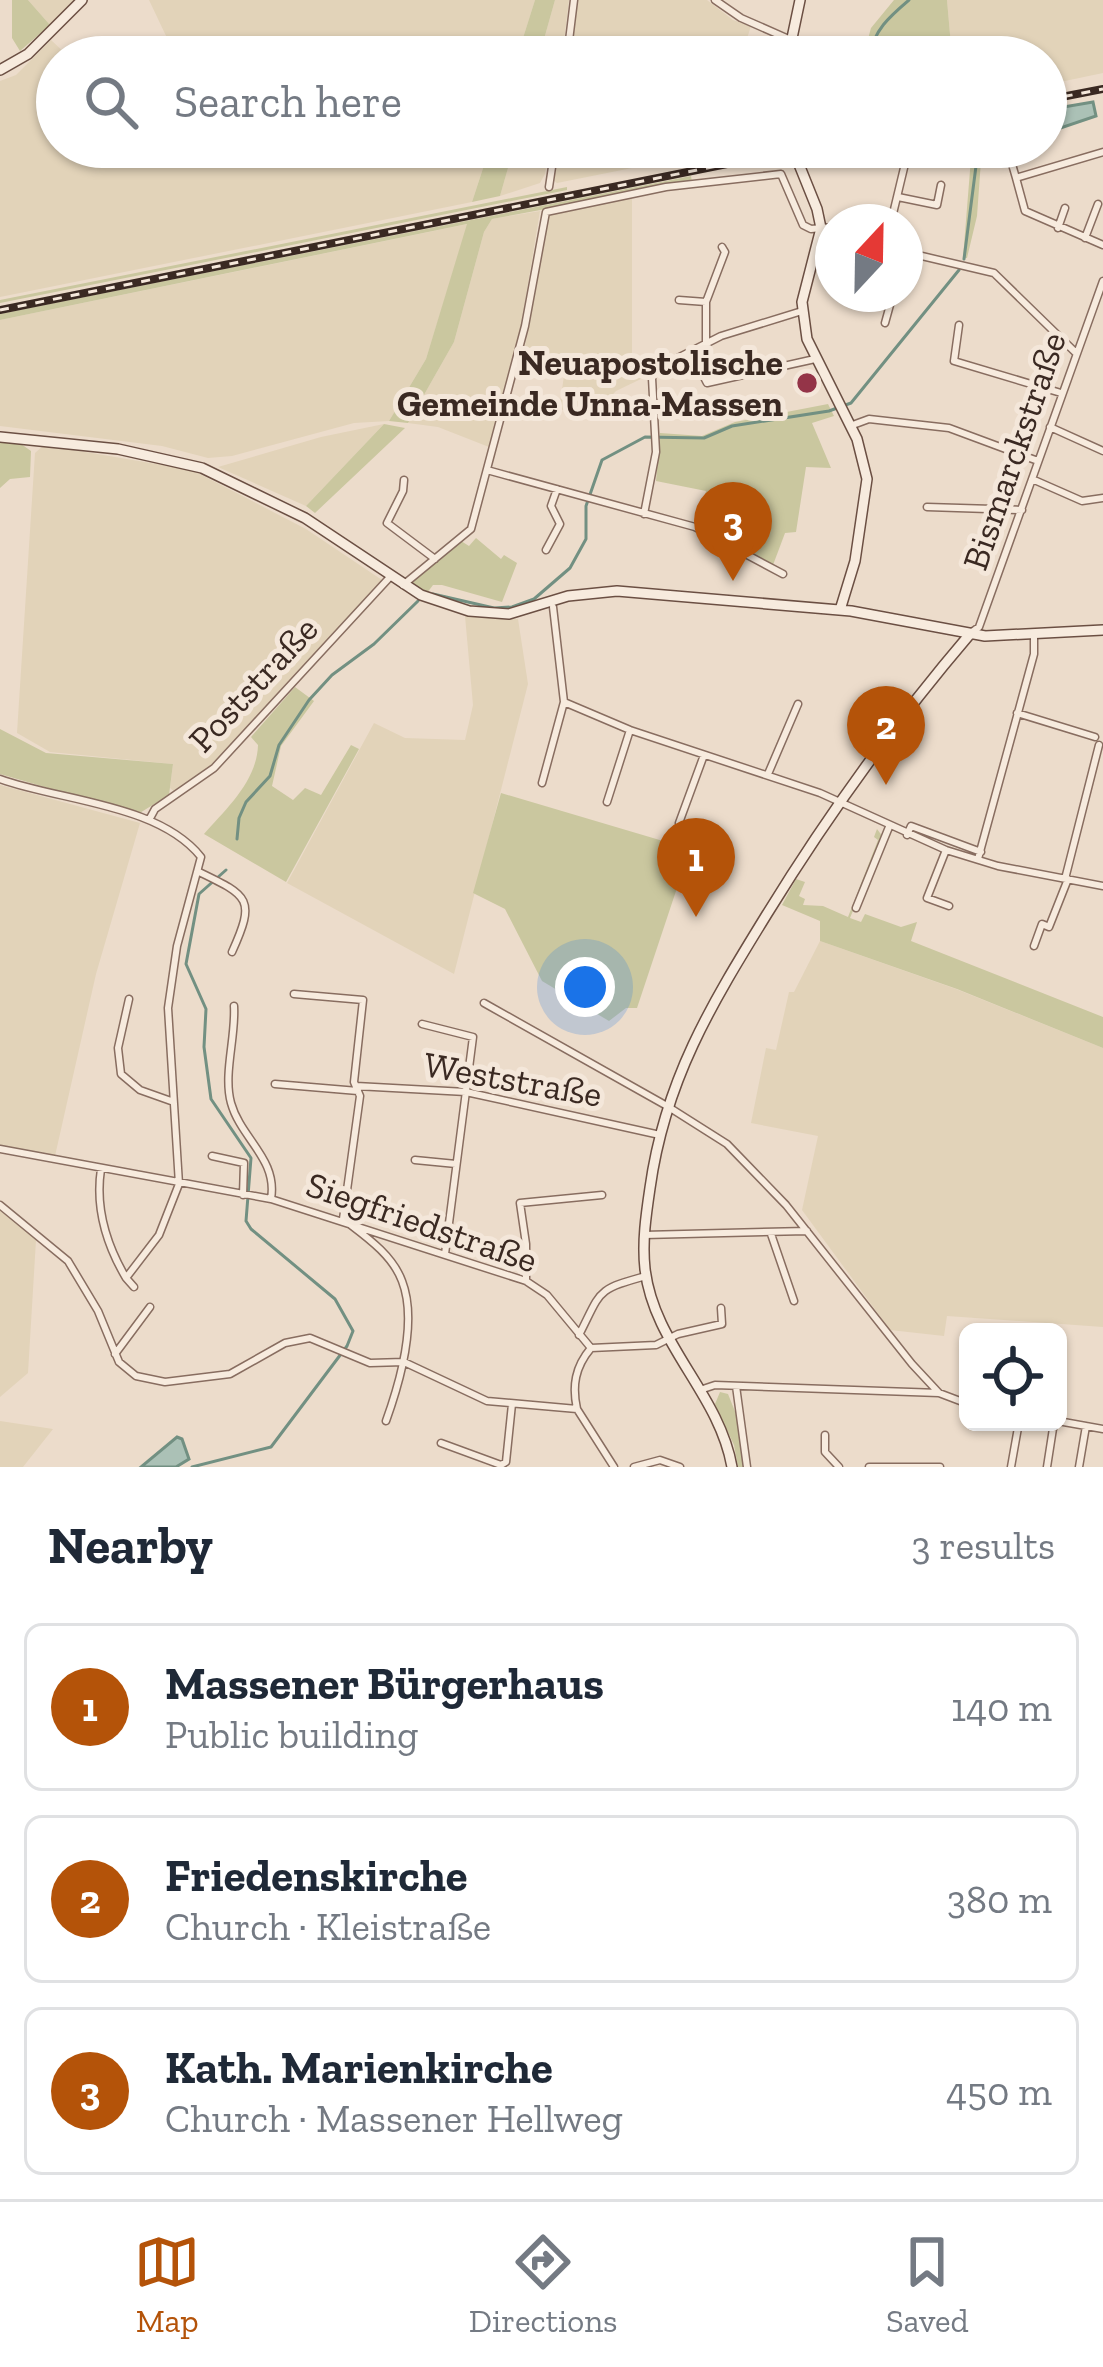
<!DOCTYPE html>
<html lang="en">
<head>
<meta charset="utf-8">
<style>
  :root { --surface:#fff; --page:#f6f6f7; --text:#1f2937; --muted:#747a83; --line:#e0e1e3; --accent:#b45309 }
  body { margin:0; font-family:"Zilla Slab",serif; background:var(--page); color:var(--text) }
  .controls { position:absolute; right:36px; bottom:36px; display:grid; overflow:hidden; border-radius:18px; box-shadow:0 3px 9px #0004 }
  .controls button { width:108px; height:108px; display:grid; place-items:center; padding:0; border:0; border-bottom:3px solid var(--line); background:var(--surface); color:var(--text); font:60px sans-serif }
  .compass { position:absolute; left:815px; top:204px; width:108px; height:108px; border-radius:50%; background:var(--surface); box-shadow:0 3px 9px #0004; rotate:22deg }
  .you { position:absolute; left:585px; top:987px; width:42px; height:42px; margin:-30px; border:9px solid #fff; border-radius:50%; background:#1a73e8; box-shadow:0 0 0 18px #1a73e833 }
  .badge { display:grid; place-items:center; width:78px; height:78px; border-radius:50%; background:var(--accent); color:#fff; font-size:39px; font-weight:700 }
  .pin { position:absolute; translate:-50% -99px; filter:drop-shadow(0 3px 6px #0008) }
  .pin::after { content:''; position:absolute; top:63px; width:42px; height:36px; background:inherit; clip-path:polygon(0 0,100% 0,50% 100%) }
  .list { margin:0; padding:0; list-style:none }
  h2 { display:flex; justify-content:space-between; align-items:center; height:156px; margin:0; padding:0 48px; font-size:51px }
  h2 small { font-size:39px; font-weight:400; color:var(--muted) }
  .list li { display:grid; grid-template-columns:78px 1fr auto; gap:36px; align-items:center; box-sizing:border-box; height:168px; margin:0 24px 24px; padding:0 24px; border:3px solid var(--line); border-radius:18px }
  .list b { display:block; font-size:45px; white-space:nowrap }
  .list p { margin:0; font-size:39px; white-space:nowrap; color:var(--muted) }
  .list em { font-size:39px; font-style:normal; color:var(--muted) }
  .icon { flex:none; width:66px; height:66px; fill:none; stroke:currentColor; stroke-width:2; stroke-linecap:round; stroke-linejoin:round }
  .map { position:relative; flex:none; width:1103px; height:1467px; overflow:hidden }
  .search { position:absolute; background:var(--surface); box-shadow:0 3px 9px #0004; left:36px; right:36px; top:36px; height:132px; display:flex; align-items:center; gap:30px; box-sizing:border-box; padding:0 42px; border-radius:66px; color:var(--muted); font-size:45px }
  .sheet { height:732px; background:var(--surface) }
  nav { display:flex; justify-content:space-around; align-items:center; box-sizing:border-box; height:168px; border-top:3px solid var(--line); background:var(--surface); font-size:33px; color:var(--muted) }
  nav a { display:grid; justify-items:center; gap:6px }
  nav .on { color:var(--accent) }
  .map>svg:first-child { display:block }
</style>
</head>
<body>
<div class="map">
<svg width="1103" height="1467" viewBox="0 0 1103 1467">
  <rect width="100%" height="100%" fill="#ecdccb"/>
  <path fill="#e2d3b9" d="M28,0H75L50,25Z
    M149,0H535L517,57H176Z
    M555,0H569L562,57H539Z
    M577,0H707L733,20L751,26L741,57H569Z
    M947,0H1103V73L1046,85V57H952Z
    M51,40L69,57H57V147H490L472,202L0,297V81L16,75Z
    M514,147H549L545,174L540,183L500,196Z
    M557,147H704L647,165L557,183L553,180Z
    M632,198V364L643,378L616,391L599,409L559,410L565,369L522,363L549,214Z
    M540,211L520,332L489,447L438,427L408,423L454,342L484,232L492,219Z
    M468,224L426,359L389,421L354,423L232,456L208,458L162,446L0,426V320Z
    M384,424L306,506L218,467L321,437Z
    M44,445L192,470L306,529L382,580L215,762L175,792L170,788L173,764L50,752L17,733L35,453Z
    M465,616L518,619L528,684L454,974L287,883L374,723L405,738L465,740L473,705Z
    M0,785L140,823L96,974L55,1156L0,1145Z
    M820,941L956,989L1103,1048V1327L947,1316L944,1336L890,1330L802,1210L818,1136L751,1123L766,1048L776,1050L789,992H794Z
    M0,1209L36,1240L28,1373L0,1397Z
    M0,1421L53,1429L23,1467H0Z"/>
  <path fill="#cac79f" d="M12,0H28L50,25L20,51L12,38Z
    M535,0H555L539,57H517Z
    M894,0H947L952,57H863L871,28Z
    M490,147H514L500,196L472,202Z
    M926,147H982L977,216L967,258H963L971,158Z
    M691,176L692,182L492,219L484,232L454,342L408,423L389,421L426,359L467,224L0,320V314Z
    M567,187V190L0,303V300Z
    M828,404L834,416L812,423L831,468L806,467L796,532L785,533L773,565L699,525L706,491L656,481L660,433L702,436L735,422Z
    M384,424L405,428L315,513L306,506Z
    M0,441L21,444L31,451L30,477L10,479L0,488Z
    M476,538L501,559L504,555L517,563L502,602L442,585H433L427,593L413,586L412,582L461,541L469,546Z
    M295,687L314,701L281,746L272,786L293,800L305,788L321,795L351,745L359,749L286,882L204,834C226,809 257,781 258,745L251,737Z
    M0,729L46,753L173,764L169,795L138,814L0,774Z
    M501,793L690,849L637,1008H626L609,1021L542,981L505,909L473,893Z
    M877,829L883,837L850,918L861,922L865,914L901,927L917,922L911,941L1103,1017V1048L957,989L820,941V921L782,905L796,879L805,882L799,896L805,899L803,905L823,906L848,917L878,840L874,837Z
    M720,1392L728,1394L738,1419L744,1467H738L734,1445L715,1404Z"/>
  <path fill="#abc1b6" stroke="#729082" stroke-width="3" d="M1093,102L1096,116L1046,133V110Z
    M177,1437L182,1439L189,1459L176,1467H141Z"/>
  <g fill="none" stroke-linecap="round" stroke-linejoin="round">
    <path stroke="#729082" stroke-width="3" d="M869,57C874,30 889,17 909,0
      M964,259L976,166L970,147
      M433,594L494,608L512,607L534,599L570,568L586,539V506L602,460L645,437L704,438L732,426L829,411L851,403L959,270
      M237,839L239,818L246,802L270,776L279,745L309,700L332,675L374,644L418,601
      M192,1467L271,1447L347,1346L353,1331L335,1299L251,1229L246,1221L251,1158L211,1099L204,1047L206,1009L186,964L199,894L226,870"/>
    <defs>
      <path id="minor" d="M715,0L741,18L791,40
        M567,57L574,0
        M1007,147L1016,178
        M1103,152L1016,178L1025,211L1103,245
        M549,187L555,147
        M898,197L937,205L941,185
        M891,222L909,147
        M1058,228L1065,208
        M1085,238L1098,204
        M905,252L994,273L1075,352
        M679,300L706,302
        M885,323L893,294
        M959,325L954,361L1061,393
        M706,344V302L725,252L722,247
        M691,352L707,383L815,359
        M850,426L869,419L949,428L1038,461
        M1050,427L1103,451
        M487,470L695,527L783,574
        M1032,479L1082,501L1103,498
        M404,480L403,491L387,523L435,559
        M927,507L1022,510
        M644,514L656,452L652,378L656,369L721,336L802,311
        M546,550L560,524L551,506L557,489
        M403,585L471,529L525,326L546,212L666,187L781,174L803,225L811,229L833,227
        M553,607L564,702L630,730L820,793L946,850L998,866L1103,886
        M972,632L979,627L1103,281
        M1017,713L1095,737
        M768,774L798,704
        M0,779C61,801 159,804 201,857L177,946L168,1008L179,1184L159,1235L126,1278C106,1244 95,1208 101,1169
        M542,783L564,702
        M607,802L630,730
        M149,820L155,809L214,768L390,577
        M679,823L704,755
        M907,835L911,826L981,852
        M946,850L927,898L949,906
        M978,859L1034,654V633
        M199,872C249,896 256,899 232,952
        M1065,879L1099,745
        M856,908L889,827
        M1034,946L1042,924L1049,927L1068,879
        M294,994L363,1000L354,1082L360,1096L343,1219C365,1236 392,1254 402,1281C418,1322 400,1382 386,1421
        M129,999L118,1048L121,1074L140,1090L171,1101
        M484,1003L667,1106L727,1144L786,1205L912,1364L939,1393
        M234,1006C236,1037 223,1074 231,1103C241,1139 278,1159 271,1199
        M422,1024L473,1037L445,1254
        M275,1084L358,1091
        M356,1086L466,1092L660,1135
        M0,1149L271,1199L526,1281L547,1295L591,1348
        M212,1156L244,1163L243,1195
        M415,1160L456,1164
        M0,1205L68,1261L98,1311L119,1362L136,1376L165,1382L230,1374L285,1343L310,1338L370,1363L404,1362L487,1401L577,1409
        M771,1234L794,1301
        M644,1235L807,1231
        M126,1278L134,1287
        M526,1281V1244L520,1203L602,1195
        M579,1335C602,1290 595,1290 646,1276
        M591,1348L656,1345L678,1334L722,1324L721,1308
        M591,1348C575,1367 572,1386 577,1409L614,1467
        M115,1354L150,1307
        M736,1386L747,1467
        M700,1390L715,1385L939,1393L968,1404
        M1058,1421L1103,1429
        M825,1435V1452L839,1467
        M441,1443L501,1465L506,1462L512,1404
        M634,1467L660,1460L680,1467
        M869,1467H940
        M1011,1467L1019,1422
        M1047,1467L1054,1422
        M1079,1467L1086,1426"/>
      <path id="secondary" d="M788,57L800,0
        M0,70L28,54L82,0
        M792,147L817,209L821,228L802,302L807,339L857,439L867,479L855,561L840,610
        M0,437L118,449L202,468L305,518L421,595L469,611L509,614L568,596L617,591L851,611L985,636L1103,630
        M732,1467C719,1393 654,1345 645,1269C642,1242 646,1215 650,1188C665,1080 711,1005 767,914C828,815 894,723 970,634"/>
    </defs>
    <use href="#minor" stroke="#886d60" stroke-width="9"/>
    <use href="#secondary" stroke="#6b4f43" stroke-width="12"/>
    <use href="#minor" stroke="#f7ebde" stroke-width="6"/>
    <use href="#secondary" stroke="#f7ebde" stroke-width="9"/>
    <defs>
      <path id="rail" d="M1046,100L1103,89
        M0,310L812,147"/>
    </defs>
    <use href="#rail" stroke="#3a2922" stroke-width="8"/>
    <use href="#rail" stroke="#f4e7da" stroke-width="3" stroke-dasharray="9" stroke-linecap="butt"/>
  </g>
  <circle fill="#943448" stroke="#f4e7da" stroke-width="4.5" cx="807" cy="383" r="12"/>
  <g text-anchor="middle" dominant-baseline="central" stroke-width="10" stroke-linejoin="round" paint-order="stroke">
    <g font-size="36" font-weight="bold" fill="#3a2922" stroke="#f4e7da" text-anchor="end">
      <text x="783" y="362">Neuapostolische<tspan x="783" dy="41">Gemeinde Unna-Massen</tspan></text>
    </g>
    <g font-size="36" fill="#3a2922" stroke="#f4e7da">
      <text transform="translate(1014 451) rotate(-71)">Bismarckstraße</text>
      <text transform="translate(253 684) rotate(-47)">Poststraße</text>
      <text transform="translate(513 1079) rotate(10)">Weststraße</text>
      <text transform="translate(422 1222) rotate(19)">Siegfriedstraße</text>
    </g>
  </g>
</svg>
<div class="controls">
<button><svg class="icon" aria-label="locate" viewBox="0 0 24 24"><circle cx="12" cy="12" r="6"/><path d="M12 2v4M12 18v4M2 12h4M18 12h4"/></svg></button>
</div>
<svg class="compass" viewBox="-18 -18 36 36"><path d="M0-13l5 13h-10z" fill="#e53935"/><path d="M0 13l5-13h-10z" fill="#747a83"/></svg>
<div class="you"></div>
<div class="pin badge" style="left:696px;top:917px">1</div>
<div class="pin badge" style="left:886px;top:785px">2</div>
<div class="pin badge" style="left:733px;top:581px">3</div>
<div class="search"><svg class="icon" aria-label="search" viewBox="0 0 24 24"><circle cx="10" cy="10" r="6"/><path d="M15 15l6 6"/></svg>Search here</div>
</div>
<section class="sheet">
<h2>Nearby<small>3 results</small></h2>
<ul class="list">
<li><span class="badge">1</span><div><b>Massener Bürgerhaus</b><p>Public building</p></div><em>140 m</em></li>
<li><span class="badge">2</span><div><b>Friedenskirche</b><p>Church · Kleistraße</p></div><em>380 m</em></li>
<li><span class="badge">3</span><div><b>Kath. Marienkirche</b><p>Church · Massener Hellweg</p></div><em>450 m</em></li>
</ul>
</section>
<nav>
<a class="on"><svg class="icon" aria-label="map" viewBox="0 0 24 24"><path d="M3 6l6-2 6 2 6-2v14l-6 2-6-2-6 2zM9 4v14M15 6v14"/></svg>Map</a>
<a><svg class="icon" aria-label="directions" viewBox="0 0 24 24"><path d="M12 3l9 9-9 9-9-9zM9 14v-3h6M13 9l2 2-2 2"/></svg>Directions</a>
<a><svg class="icon" aria-label="saved" viewBox="0 0 24 24"><path d="M7 4h10v16l-5-4-5 4z"/></svg>Saved</a>
</nav>
</body>
</html>
